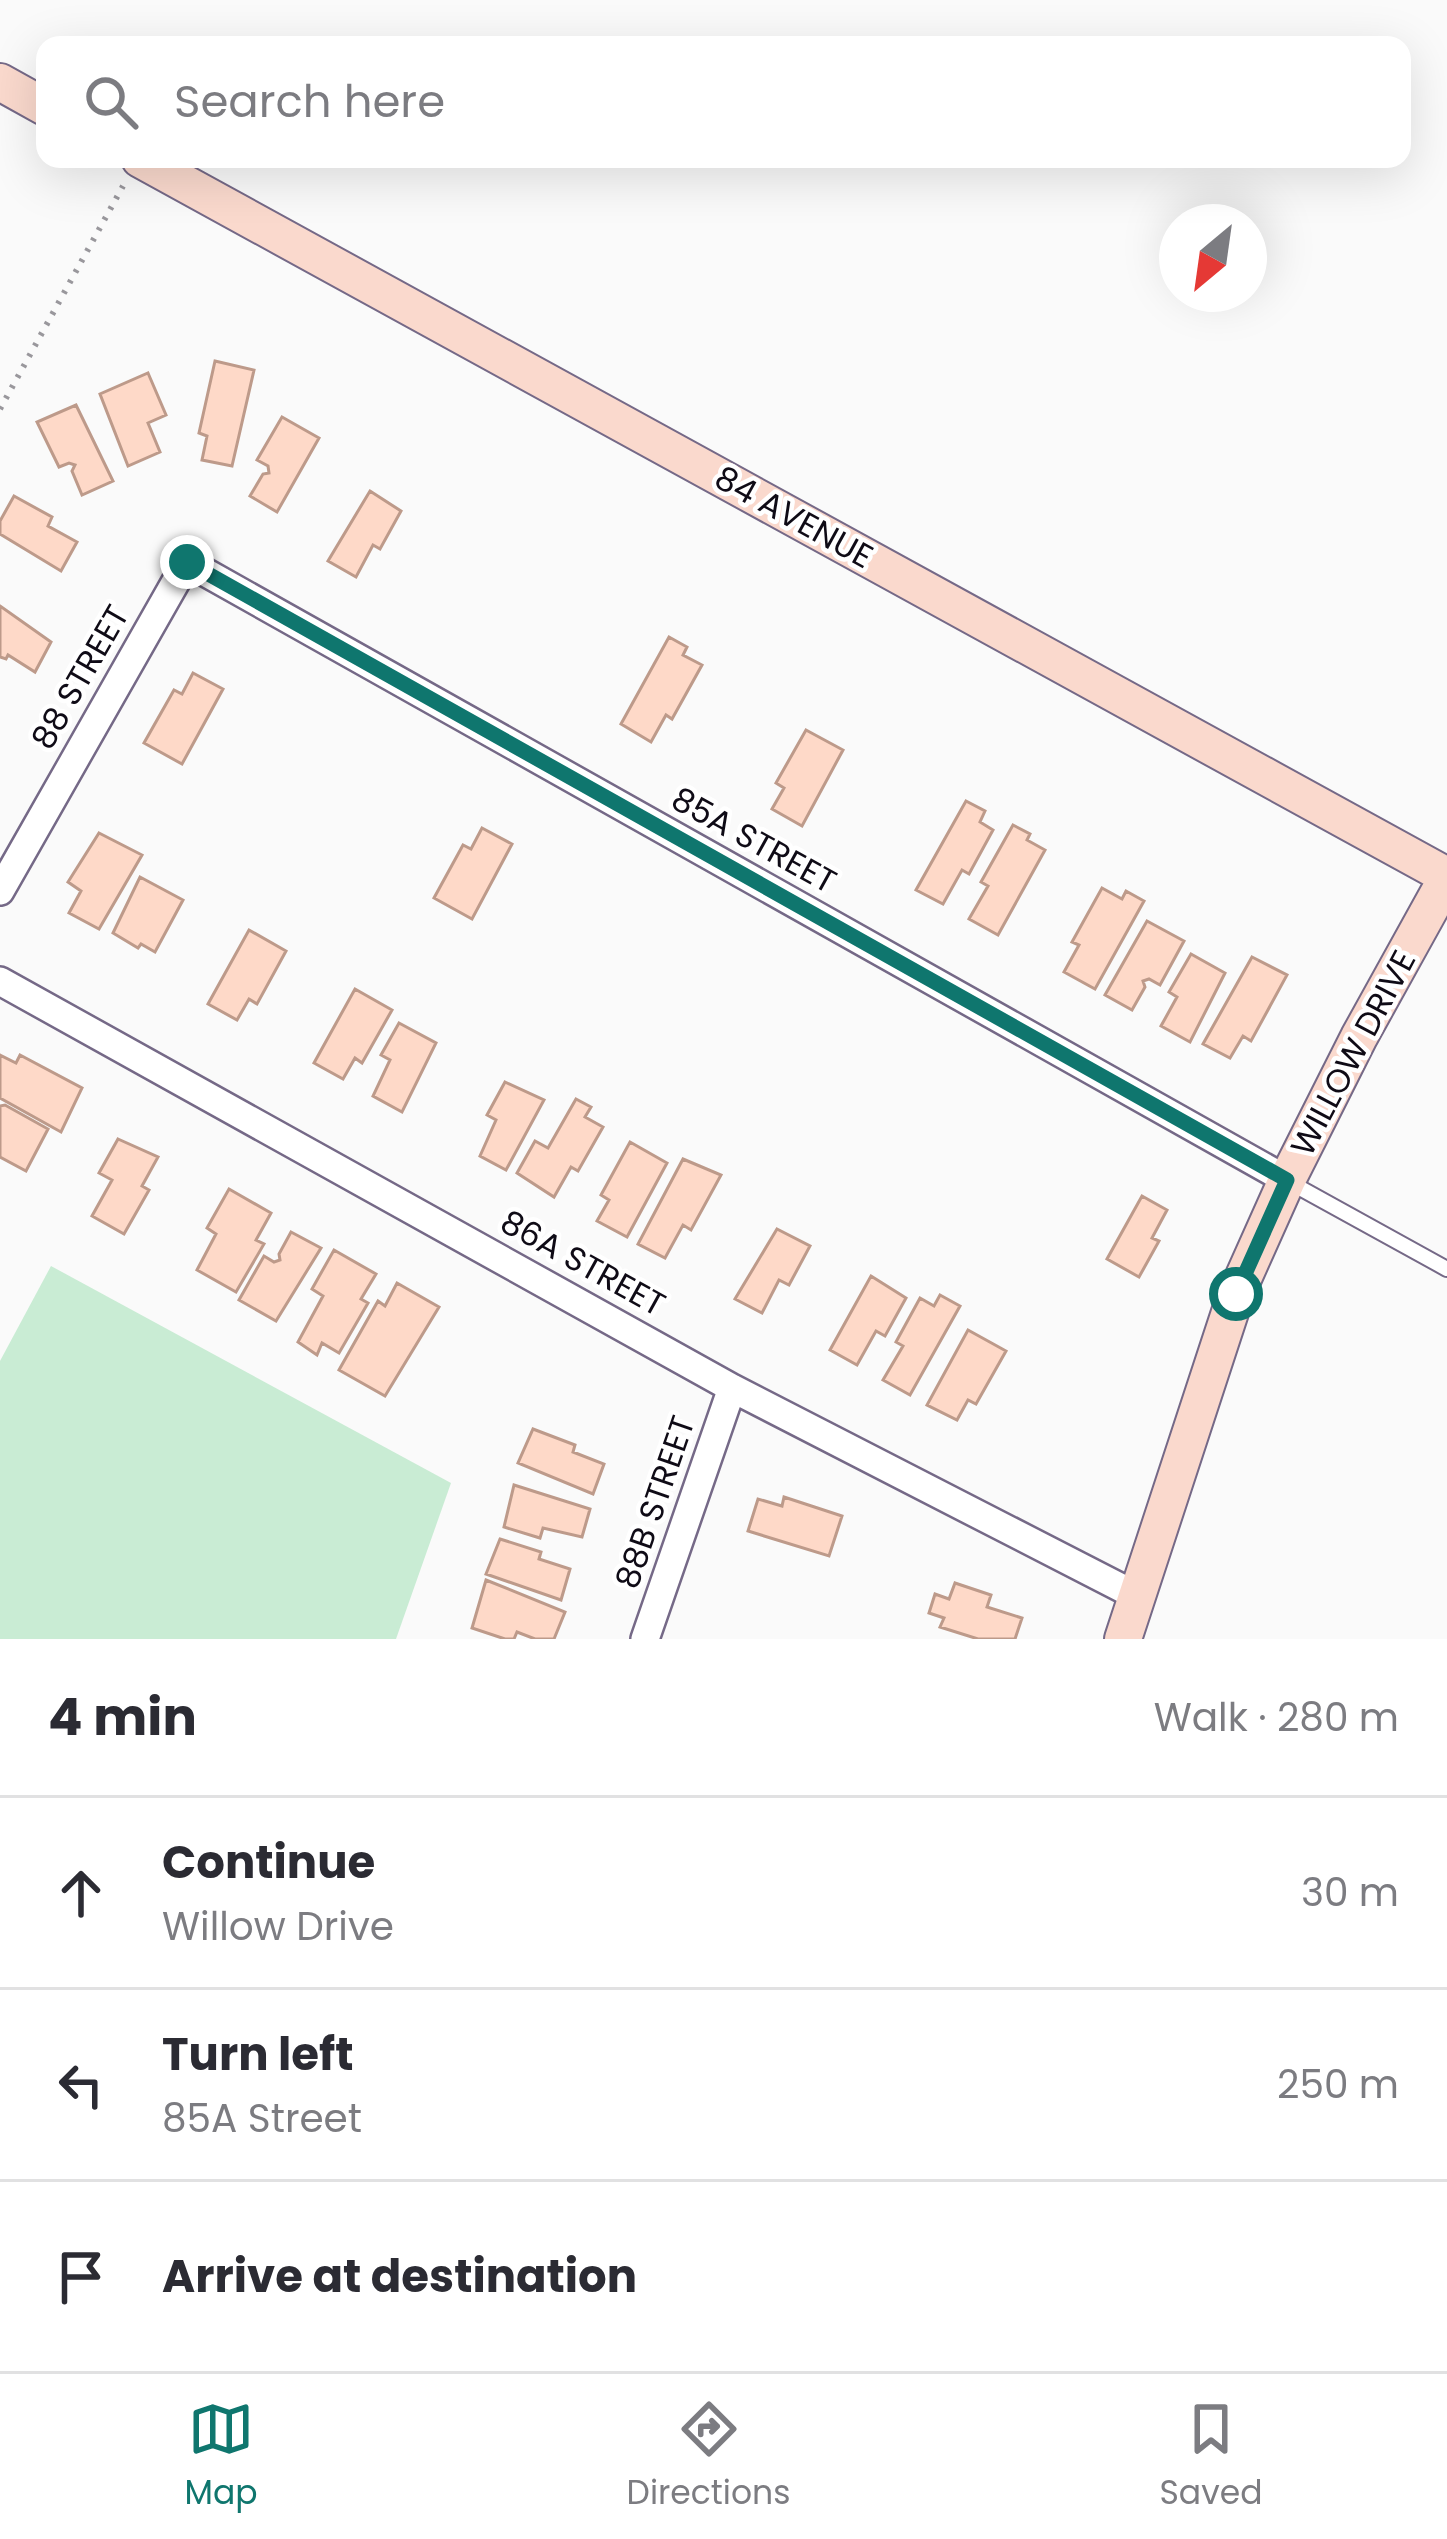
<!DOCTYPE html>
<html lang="en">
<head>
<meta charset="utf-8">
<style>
  :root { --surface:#fff; --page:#f7f7f7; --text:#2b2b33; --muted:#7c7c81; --line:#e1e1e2; --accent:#0f766e }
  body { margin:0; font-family:Poppins,sans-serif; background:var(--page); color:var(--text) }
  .compass { position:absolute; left:1159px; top:204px; width:108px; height:108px; border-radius:50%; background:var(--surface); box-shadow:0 12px 48px #0002; rotate:209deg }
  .stop { position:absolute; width:36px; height:36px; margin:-27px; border:9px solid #0f766e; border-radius:50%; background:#fff }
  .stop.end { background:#0f766e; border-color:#fff; box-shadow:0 3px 12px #0008 }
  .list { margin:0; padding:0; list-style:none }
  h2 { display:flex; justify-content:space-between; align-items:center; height:156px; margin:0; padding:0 48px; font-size:51px }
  h2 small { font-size:39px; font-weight:400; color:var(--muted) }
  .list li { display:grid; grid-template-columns:78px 1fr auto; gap:36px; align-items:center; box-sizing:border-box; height:192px; padding:0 48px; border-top:3px solid var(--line) }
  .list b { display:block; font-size:45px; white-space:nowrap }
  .list p { margin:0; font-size:39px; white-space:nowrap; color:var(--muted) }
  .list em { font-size:39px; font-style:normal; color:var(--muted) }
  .icon { flex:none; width:66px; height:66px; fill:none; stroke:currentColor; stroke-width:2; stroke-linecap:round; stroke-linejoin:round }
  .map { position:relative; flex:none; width:1447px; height:1639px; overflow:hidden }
  .search { position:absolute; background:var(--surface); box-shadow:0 12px 48px #0002; left:36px; right:36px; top:36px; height:132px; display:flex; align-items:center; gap:30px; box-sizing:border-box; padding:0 42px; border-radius:24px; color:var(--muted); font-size:45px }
  .sheet { height:732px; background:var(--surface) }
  nav { display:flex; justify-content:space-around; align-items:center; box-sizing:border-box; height:168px; border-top:3px solid var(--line); background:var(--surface); font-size:33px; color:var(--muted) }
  nav a { display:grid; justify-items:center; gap:6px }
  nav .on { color:var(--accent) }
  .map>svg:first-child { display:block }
</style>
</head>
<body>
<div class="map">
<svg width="1447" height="1639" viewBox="0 0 1447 1639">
  <rect width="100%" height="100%" fill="#fafafa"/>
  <path fill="#c9ecd4" d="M51,1266L451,1483L396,1639H0V1361Z"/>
  <path fill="#fed9c8" stroke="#bd9a8a" stroke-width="3" d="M215,361L254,370L232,466L202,460L207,436L199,433Z
    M148,373L166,415L148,423L160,452L128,466L100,394Z
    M76,405L113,481L82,495L72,471L75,465L69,463L59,467L37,422Z
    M282,417L319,438L277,512L250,496L263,474L269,473L268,466L257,460Z
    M370,491L401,511L380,549L373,545L356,577L328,561Z
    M14,496L52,517L48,526L77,542L61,571L0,534V521Z
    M0,606L51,642L35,672L8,655L6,659L0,657Z
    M669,637L687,647L683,655L702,665L672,719L666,715L651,742L621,724Z
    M193,673L223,689L182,764L144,743L174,690L182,694Z
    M806,730L843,750L802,826L772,809L784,788L776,783Z
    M966,801L985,811L980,822L993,830L969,874L962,870L943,904L916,890Z
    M1013,825L1030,834L1027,840L1045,850L998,935L969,919L988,886L981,882Z
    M482,828L512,844L472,919L434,898L463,845L471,849Z
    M99,833L142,855L99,929L69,913L81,891L68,882Z
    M140,877L183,900L155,952L141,944L138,948L113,933Z
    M1102,888L1122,899L1126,891L1144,901L1095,989L1064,972L1079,945L1072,942Z
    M1147,921L1184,941L1160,985L1149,979L1143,981L1145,987L1132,1010L1105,995Z
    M249,930L286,951L257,1004L249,999L237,1020L208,1004Z
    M1191,954L1225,973L1190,1042L1161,1026L1177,997L1169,992Z
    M1252,957L1287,975L1251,1041L1243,1036L1230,1058L1203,1044Z
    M355,989L392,1010L362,1063L355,1058L343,1079L314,1063Z
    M399,1023L436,1043L402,1112L373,1096L390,1060L381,1055Z
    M0,1055L16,1063L20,1055L82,1088L61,1132L0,1098Z
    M505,1082L544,1100L506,1170L480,1156L496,1120L487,1115Z
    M576,1099L591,1107L585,1117L603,1127L578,1171L571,1167L554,1197L517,1173L535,1141L548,1148Z
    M5,1105L48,1129L26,1171L0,1157V1106Z
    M118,1139L158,1157L142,1186L149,1190L124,1234L92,1216L112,1180L99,1173Z
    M630,1142L667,1163L627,1237L597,1221L609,1200L601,1195Z
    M683,1159L721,1175L691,1230L683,1225L665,1258L638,1244Z
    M229,1189L271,1213L256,1240L264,1244L236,1292L197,1270L216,1234L207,1228Z
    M1142,1196L1167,1210L1152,1238L1159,1241L1139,1277L1107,1259Z
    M777,1229L810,1246L789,1285L779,1280L762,1313L735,1299Z
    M291,1232L321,1248L276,1321L239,1300L264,1256L274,1262L280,1260L279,1254Z
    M334,1250L376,1274L361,1299L368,1303L339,1353L322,1343L317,1355L298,1342L323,1296L312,1289Z
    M871,1276L906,1298L885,1336L876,1331L857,1365L830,1350Z
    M397,1283L439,1307L385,1396L339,1370L378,1301L385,1306Z
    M940,1295L960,1306L910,1395L883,1380L903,1346L896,1342L920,1298L934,1306Z
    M968,1330L1006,1351L976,1404L968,1400L957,1420L927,1405Z
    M533,1429L575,1445L573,1452L604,1464L593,1494L518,1463Z
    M514,1485L590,1509L582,1537L543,1528L540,1538L504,1527Z
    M784,1497L842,1516L829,1556L748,1531L758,1499L782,1506Z
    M500,1539L541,1552L539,1559L570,1569L561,1600L486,1574Z
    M486,1580L565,1612L554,1639H535L517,1632L514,1639H505L472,1628Z
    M955,1583L991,1595L987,1607L1022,1618L1015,1639H978L940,1627L944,1618L929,1613L935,1594L949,1599Z"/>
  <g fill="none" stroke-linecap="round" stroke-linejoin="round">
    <defs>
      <path id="lane" d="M1291,1183L1447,1269"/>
      <path id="street" d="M0,891L187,562L1287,1180
        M0,981L732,1388L1137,1596
        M645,1639L732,1388"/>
      <path id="secondary" d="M0,82L45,107
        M140,159L1447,876
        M1123,1639L1236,1294L1287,1180L1359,1037L1447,878"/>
    </defs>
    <use href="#lane" stroke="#756987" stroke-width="18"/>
    <use href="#street" stroke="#756987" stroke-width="32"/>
    <use href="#secondary" stroke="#756987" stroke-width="40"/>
    <path stroke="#99979c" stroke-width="6" stroke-dasharray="3 9" stroke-linecap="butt" d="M0,409L123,186"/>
    <use href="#lane" stroke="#fff" stroke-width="14"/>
    <use href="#street" stroke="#fff" stroke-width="27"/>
    <use href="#secondary" stroke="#fad9cd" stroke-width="36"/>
  </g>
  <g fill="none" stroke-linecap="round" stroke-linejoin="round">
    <path stroke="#0f766e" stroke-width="15" d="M187,562L1287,1180L1236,1294"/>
  </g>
  <g text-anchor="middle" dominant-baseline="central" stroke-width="9" stroke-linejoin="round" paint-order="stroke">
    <g font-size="33" fill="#0f0b16" stroke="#fff">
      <text transform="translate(794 517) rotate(29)">84 AVENUE</text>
      <text transform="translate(80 677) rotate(-60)">88 STREET</text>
      <text transform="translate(754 840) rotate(29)">85A STREET</text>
      <text transform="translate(1353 1053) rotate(-62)">WILLOW DRIVE</text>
      <text transform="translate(583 1263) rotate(29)">86A STREET</text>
      <text transform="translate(655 1502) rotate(-71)">88B STREET</text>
    </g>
  </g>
</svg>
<svg class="compass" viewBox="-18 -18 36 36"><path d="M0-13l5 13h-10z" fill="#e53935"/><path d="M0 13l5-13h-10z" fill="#7c7c81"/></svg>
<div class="stop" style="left:1236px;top:1294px"></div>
<div class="stop end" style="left:187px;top:562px"></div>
<div class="search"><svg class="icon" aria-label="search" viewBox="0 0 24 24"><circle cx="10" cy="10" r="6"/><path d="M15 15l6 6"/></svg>Search here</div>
</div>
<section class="sheet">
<h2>4 min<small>Walk · 280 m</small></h2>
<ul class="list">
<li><svg class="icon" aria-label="ahead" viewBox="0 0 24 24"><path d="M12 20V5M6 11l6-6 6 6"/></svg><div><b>Continue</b><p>Willow Drive</p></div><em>30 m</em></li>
<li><svg class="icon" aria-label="left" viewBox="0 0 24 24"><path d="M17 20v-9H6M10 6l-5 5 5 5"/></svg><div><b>Turn left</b><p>85A Street</p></div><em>250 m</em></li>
<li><svg class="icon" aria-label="arrive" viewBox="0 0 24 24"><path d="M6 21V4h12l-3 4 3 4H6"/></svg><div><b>Arrive at destination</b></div></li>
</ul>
</section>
<nav>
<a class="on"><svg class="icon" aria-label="map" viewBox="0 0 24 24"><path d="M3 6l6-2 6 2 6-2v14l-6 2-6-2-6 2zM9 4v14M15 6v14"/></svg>Map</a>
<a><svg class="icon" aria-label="directions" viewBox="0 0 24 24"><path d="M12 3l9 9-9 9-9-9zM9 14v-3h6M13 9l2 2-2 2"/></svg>Directions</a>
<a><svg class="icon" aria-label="saved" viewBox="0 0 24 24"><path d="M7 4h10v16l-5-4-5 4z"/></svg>Saved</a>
</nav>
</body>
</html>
